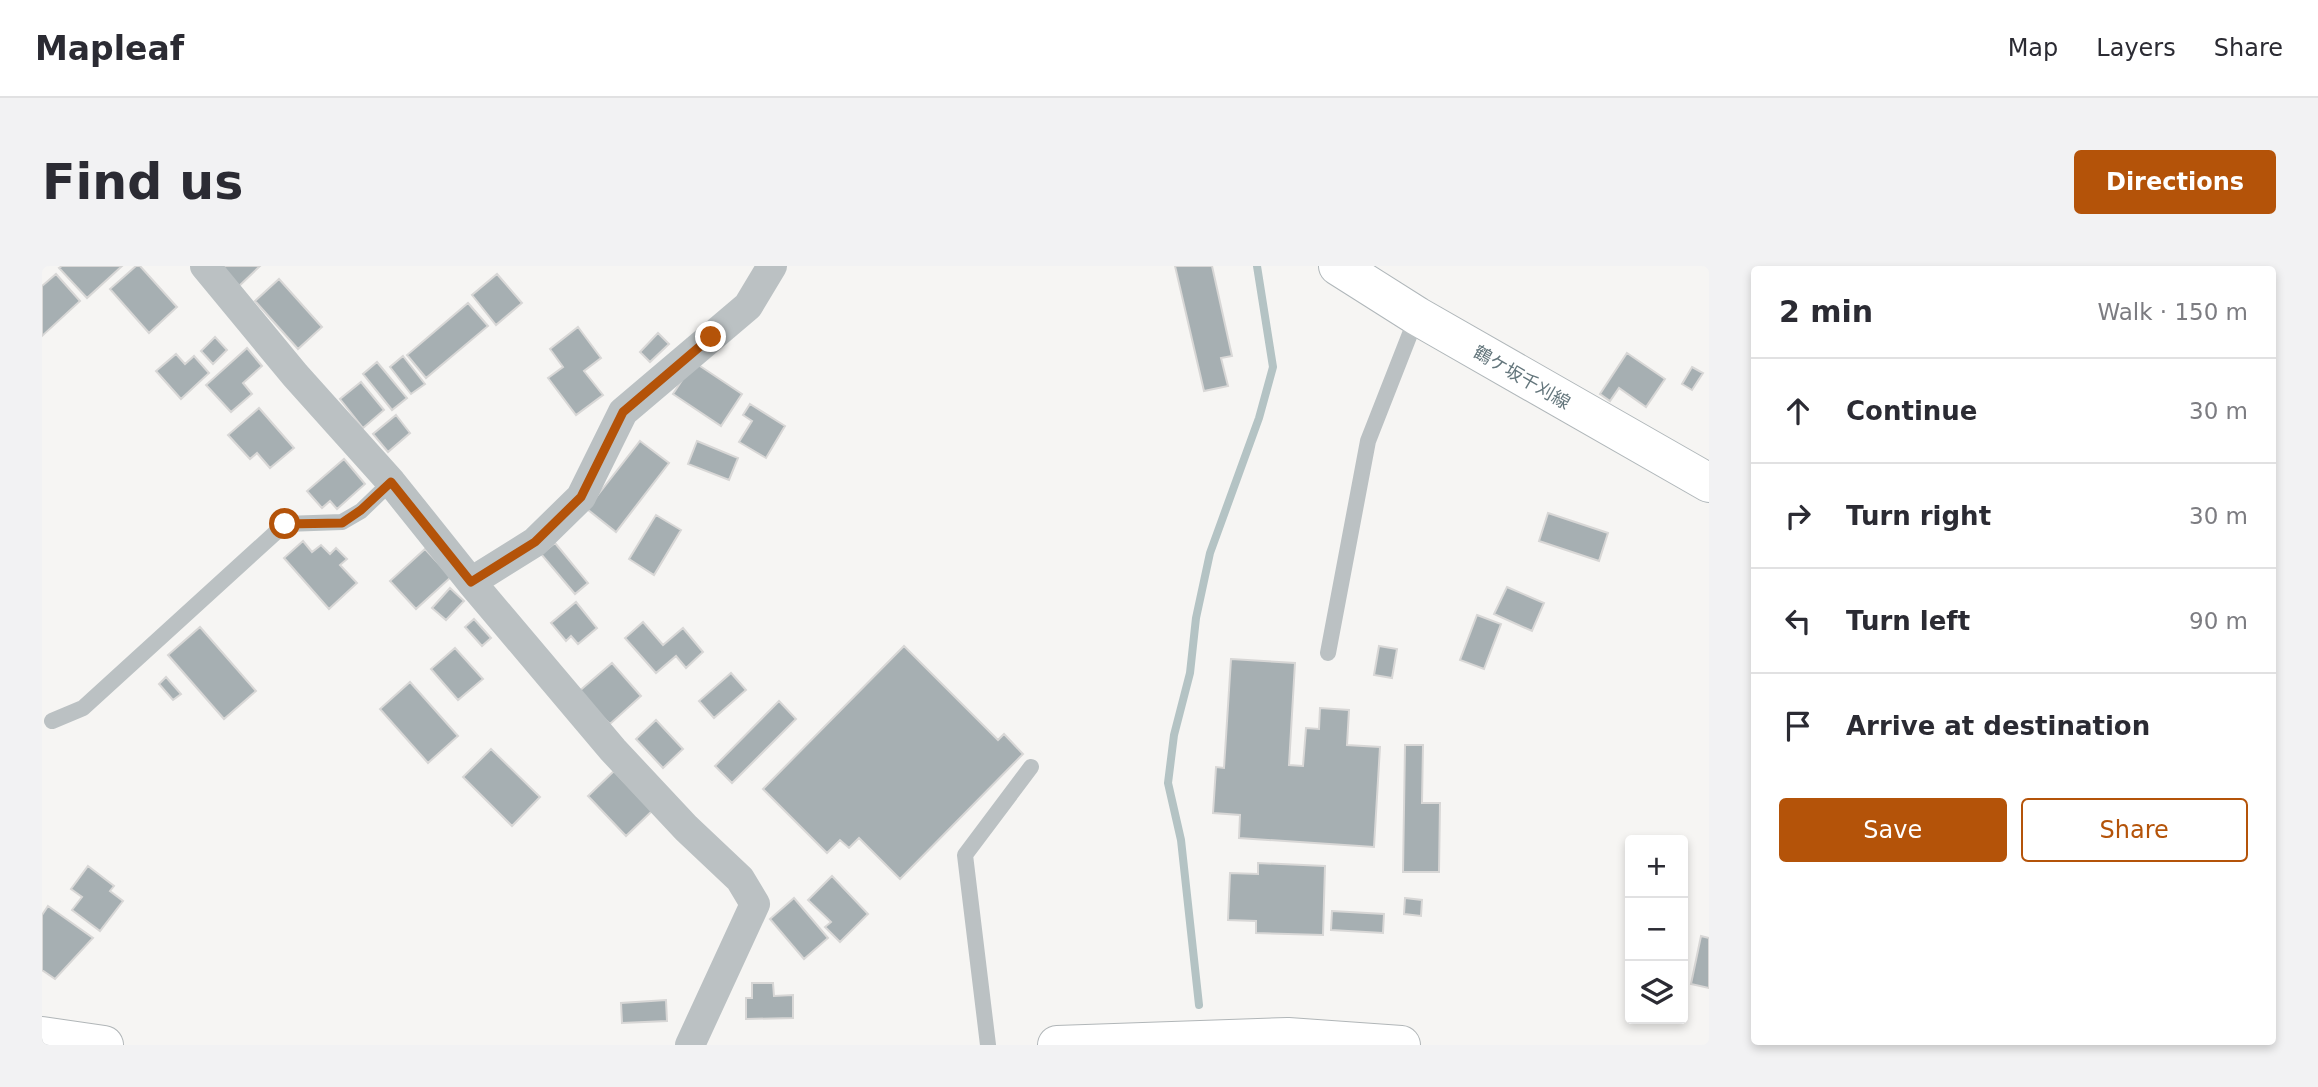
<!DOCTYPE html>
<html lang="en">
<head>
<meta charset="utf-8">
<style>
  :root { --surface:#fff; --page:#f2f2f3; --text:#2b2b33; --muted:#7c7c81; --line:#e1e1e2; --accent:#b45309 }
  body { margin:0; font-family:"DejaVu Sans","Noto Sans JP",sans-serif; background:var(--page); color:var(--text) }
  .controls { position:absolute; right:21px; bottom:21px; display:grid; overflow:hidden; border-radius:7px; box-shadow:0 4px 10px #0003 }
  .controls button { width:63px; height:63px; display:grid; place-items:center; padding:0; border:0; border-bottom:2px solid var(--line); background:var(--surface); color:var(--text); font:35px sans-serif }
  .stop { position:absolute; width:21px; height:21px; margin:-16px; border:5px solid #b45309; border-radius:50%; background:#fff }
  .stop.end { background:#b45309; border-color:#fff; box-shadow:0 2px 7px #0008 }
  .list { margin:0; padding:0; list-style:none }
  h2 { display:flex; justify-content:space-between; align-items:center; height:91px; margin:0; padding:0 28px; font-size:30px }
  h2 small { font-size:23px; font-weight:400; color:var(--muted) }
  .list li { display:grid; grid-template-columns:46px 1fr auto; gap:21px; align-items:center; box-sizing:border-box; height:105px; padding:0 28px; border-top:2px solid var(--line) }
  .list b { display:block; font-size:26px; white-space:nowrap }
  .list em { font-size:23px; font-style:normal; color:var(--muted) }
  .actions { display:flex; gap:14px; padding:21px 28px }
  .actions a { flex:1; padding:16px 0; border:2px solid var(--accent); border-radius:7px; text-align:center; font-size:24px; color:var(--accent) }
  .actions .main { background:var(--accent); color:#fff }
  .icon { flex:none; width:38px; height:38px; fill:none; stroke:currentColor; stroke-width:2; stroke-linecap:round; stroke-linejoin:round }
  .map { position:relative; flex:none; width:1667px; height:779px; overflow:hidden; border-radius:7px }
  header { display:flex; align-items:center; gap:42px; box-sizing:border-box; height:98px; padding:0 35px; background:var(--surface); border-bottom:2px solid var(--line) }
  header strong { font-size:33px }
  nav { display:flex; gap:38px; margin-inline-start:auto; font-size:24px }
  .intro { display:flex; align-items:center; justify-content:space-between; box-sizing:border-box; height:168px; padding:0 42px }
  h1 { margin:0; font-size:49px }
  .button { padding:18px 32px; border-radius:7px; background:var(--accent); color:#fff; font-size:24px; font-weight:700 }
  main { display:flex; gap:42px; padding:0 42px }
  aside { flex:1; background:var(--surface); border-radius:7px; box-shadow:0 4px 10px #0003 }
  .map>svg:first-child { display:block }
</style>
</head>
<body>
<header>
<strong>Mapleaf</strong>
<nav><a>Map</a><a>Layers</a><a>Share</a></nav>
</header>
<div class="intro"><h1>Find us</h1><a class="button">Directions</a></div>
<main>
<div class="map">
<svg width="1667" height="779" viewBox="0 0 1667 779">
  <rect width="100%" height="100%" fill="#f6f5f3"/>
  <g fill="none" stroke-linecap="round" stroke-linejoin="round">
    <path stroke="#b4c3c4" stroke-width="8" d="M1157,739L1139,574L1126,517L1132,469L1148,407L1154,352L1168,287L1217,152L1231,101L1215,0"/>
  </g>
  <path fill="#a6afb2" stroke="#d8d7d6" stroke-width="2" d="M20,0H80L45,32L17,2Z
    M94,0H98L135,41L107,67L68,23Z
    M174,0H218L195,22Z
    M1133,0H1170L1190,90L1179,92L1186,120L1162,125Z
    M14,8L38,35L0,70V20Z
    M455,8L480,37L454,59L430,29Z
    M237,13L280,61L256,83L213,35Z
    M426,37L446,60L384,112L365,89Z
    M536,61L559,92L542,105L561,129L534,149L506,112L521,101L508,83Z
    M616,67L627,78L608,96L598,86Z
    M173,71L185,84L171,98L159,85Z
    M205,82L220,100L201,117L210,128L189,146L164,119Z
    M1585,87L1623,113L1604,141L1577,122L1568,135L1558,128Z
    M134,88L143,98L152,90L167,107L139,133L114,105Z
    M361,90L383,118L369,128L348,101Z
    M335,96L365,132L350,144L321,108Z
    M652,96L700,128L679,160L631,128Z
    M1650,101L1661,107L1650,124L1640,118Z
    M319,116L342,144L321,162L298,133Z
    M708,138L743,160L724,192L697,176L710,155L701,149Z
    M217,142L252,182L228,202L215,187L208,193L186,169Z
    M354,149L368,167L346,186L331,168Z
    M598,175L627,197L574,266L545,243Z
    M655,175L696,192L687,214L646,198Z
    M302,193L323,218L295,243L288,235L280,242L265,225Z
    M1506,247L1566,267L1557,295L1497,275Z
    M614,249L639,264L612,309L587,293Z
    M261,275L270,286L279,279L288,288L294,282L305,293L298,299L315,317L287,343L242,292Z
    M513,277L546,317L533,328L499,288Z
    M383,283L409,311L374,343L348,315Z
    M1465,321L1502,337L1490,365L1452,348Z
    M408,322L422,335L404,354L390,342Z
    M534,336L555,362L536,378L529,370L524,375L509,357Z
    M1435,349L1459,358L1442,403L1418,394Z
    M432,353L449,372L440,380L423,361Z
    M601,356L621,379L641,362L661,386L644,402L634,390L614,407L583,372Z
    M158,361L214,425L182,453L126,389Z
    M862,380L956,474L962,468L981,488L858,613L817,572L807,582L798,574L785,587L721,523Z
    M1337,380L1355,383L1350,412L1332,409Z
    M413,382L441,413L416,434L389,403Z
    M1189,393L1253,397L1247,499L1261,500L1264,462L1277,463L1278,442L1307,444L1305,479L1338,481L1332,581L1197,572L1198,549L1171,547L1174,501L1182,502Z
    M570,397L599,430L568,458L535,427Z
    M689,407L704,424L672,452L657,435Z
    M124,411L139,428L131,434L117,418Z
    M368,416L416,470L386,497L338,443Z
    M737,435L754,453L690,517L673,500Z
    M614,454L641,483L621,502L594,473Z
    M1363,479H1381L1380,537H1398L1397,606H1361Z
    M449,483L498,531L470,560L421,511Z
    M572,505L610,545L584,570L546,530Z
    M1216,597L1283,600L1281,669L1214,667V655L1186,654L1188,607L1216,608Z
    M46,600L72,620L68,625L81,635L58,665L30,644L40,631L29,623Z
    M790,610L826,648L798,676L783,661L789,656L766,634Z
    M752,632L786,672L762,693L728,653Z
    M1363,632L1380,634L1379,650L1362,648Z
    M6,640L51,672L13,713L0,704V649Z
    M1290,645L1342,648L1341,667L1289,664Z
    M1659,670L1667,672V722L1649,718Z
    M710,717H731L732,730L751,729V752L704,753V732H710Z
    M624,734L625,755L580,757L579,737Z"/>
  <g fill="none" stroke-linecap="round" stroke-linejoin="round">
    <defs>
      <path id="secondary" d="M1296,0L1375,50L1667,217"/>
      <path id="trunk" d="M0,770L62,779
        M1015,779L1246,771L1359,779"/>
    </defs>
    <use href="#secondary" stroke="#b0b7ba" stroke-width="40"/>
    <use href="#trunk" stroke="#b1b6b8" stroke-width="40"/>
    <path stroke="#bbc1c3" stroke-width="16" d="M1286,387L1326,175L1375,50
      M10,455L41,442L243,258L300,256L319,245L349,216
      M946,779L923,589L989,501"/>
    <path stroke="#bbc1c3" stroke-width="30" d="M163,0L253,109L349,216L429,316L571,484L644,562L698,613L713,638L648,779
      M429,316L493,276L539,231L581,146L706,40L730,0"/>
    <use href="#secondary" stroke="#fff" stroke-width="38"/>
    <use href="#trunk" stroke="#fff" stroke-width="38"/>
  </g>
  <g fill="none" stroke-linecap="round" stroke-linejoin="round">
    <path stroke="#b45309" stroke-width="9" d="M243,258L300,257L319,244L349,216L429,316L493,276L539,231L581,146L669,71"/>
  </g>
  <g text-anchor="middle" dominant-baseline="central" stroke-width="7" stroke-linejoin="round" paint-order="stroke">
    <g font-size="18" fill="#64767c" stroke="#fff">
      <text transform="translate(1480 111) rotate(30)">鶴ケ坂千刈線</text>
    </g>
  </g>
</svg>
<div class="controls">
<button>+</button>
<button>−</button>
<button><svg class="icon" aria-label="layers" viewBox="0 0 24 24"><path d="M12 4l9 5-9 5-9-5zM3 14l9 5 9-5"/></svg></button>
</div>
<div class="stop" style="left:243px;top:258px"></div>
<div class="stop end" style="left:669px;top:71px"></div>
</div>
<aside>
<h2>2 min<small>Walk · 150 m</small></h2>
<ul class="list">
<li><svg class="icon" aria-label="ahead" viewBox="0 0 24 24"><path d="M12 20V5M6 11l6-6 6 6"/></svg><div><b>Continue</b></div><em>30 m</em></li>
<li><svg class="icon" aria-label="right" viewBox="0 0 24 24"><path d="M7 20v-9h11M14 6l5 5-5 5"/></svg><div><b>Turn right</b></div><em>30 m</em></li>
<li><svg class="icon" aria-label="left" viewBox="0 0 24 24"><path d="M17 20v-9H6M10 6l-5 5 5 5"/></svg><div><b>Turn left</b></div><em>90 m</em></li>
<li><svg class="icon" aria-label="arrive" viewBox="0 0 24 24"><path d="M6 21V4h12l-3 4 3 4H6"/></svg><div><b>Arrive at destination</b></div></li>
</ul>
<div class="actions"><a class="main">Save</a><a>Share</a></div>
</aside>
</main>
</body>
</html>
